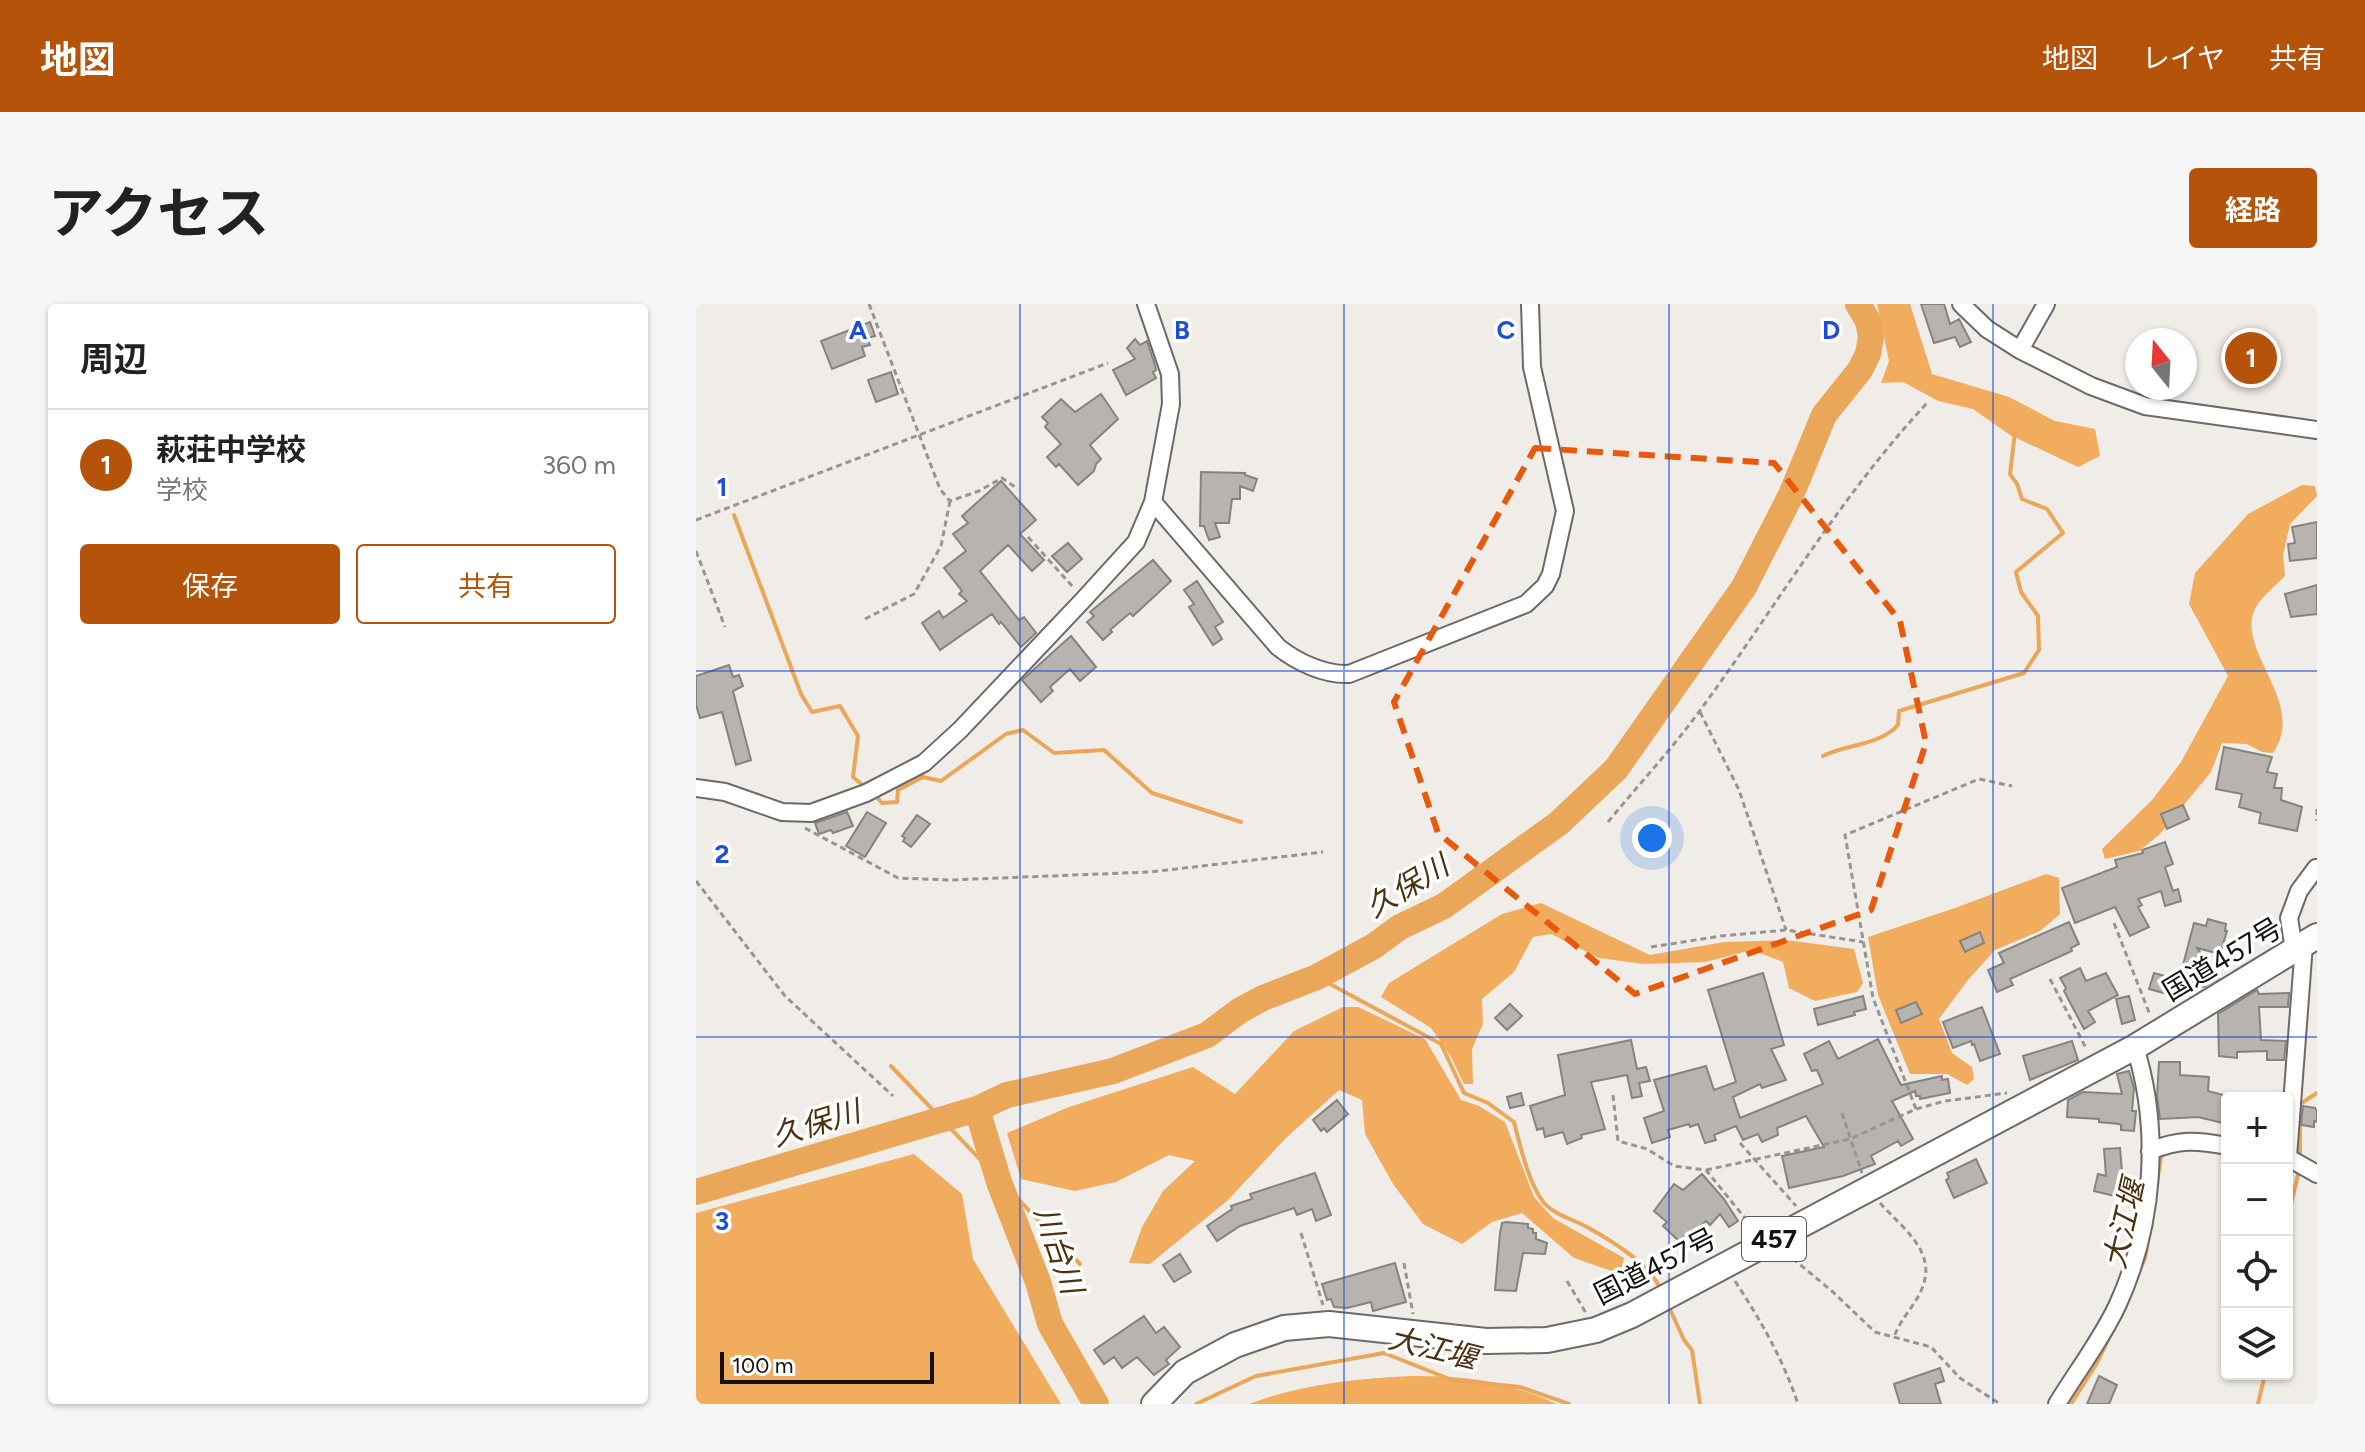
<!DOCTYPE html>
<html lang="ja">
<head>
<meta charset="utf-8">
<style>
  :root { --surface:#fff; --page:#f6f6f6; --text:#222; --muted:#767676; --line:#e0e0e0; --accent:#b45309 }
  body { margin:0; font-family:Figtree,"Noto Sans JP",sans-serif; background:var(--page); color:var(--text) }
  .controls { position:absolute; right:24px; bottom:24px; display:grid; overflow:hidden; border-radius:8px; box-shadow:0 2px 6px #0004 }
  .controls button { width:72px; height:72px; display:grid; place-items:center; padding:0; border:0; border-bottom:2px solid var(--line); background:var(--surface); color:var(--text); font:40px sans-serif }
  .compass { position:absolute; left:1429px; top:24px; width:72px; height:72px; border-radius:50%; background:var(--surface); box-shadow:0 2px 6px #0004; rotate:342deg }
  .scale { position:absolute; left:24px; bottom:20px; width:214px; box-sizing:border-box; padding-left:8px; border:4px solid #141211; border-top:0; font-size:22px; line-height:28px; white-space:nowrap; color:#141211; -webkit-text-stroke:6px #fff; paint-order:stroke }
  .you { position:absolute; left:956px; top:534px; width:28px; height:28px; margin:-20px; border:6px solid #fff; border-radius:50%; background:#1a73e8; box-shadow:0 0 0 12px #1a73e833 }
  .badge { display:grid; place-items:center; width:52px; height:52px; border-radius:50%; background:var(--accent); color:#fff; font-size:26px; font-weight:700 }
  .pin { position:absolute; translate:-50% -50%; border:4px solid #fff; box-shadow:0 2px 8px #0006 }
  .list { margin:0; padding:0; list-style:none }
  h2 { display:flex; justify-content:space-between; align-items:center; height:104px; margin:0; padding:0 32px; font-size:34px }
  h2 small { font-size:26px; font-weight:400; color:var(--muted) }
  .list li { display:grid; grid-template-columns:52px 1fr auto; gap:24px; align-items:center; box-sizing:border-box; height:112px; padding:0 32px; border-top:2px solid var(--line) }
  .list b { display:block; font-size:30px; white-space:nowrap }
  .list p { margin:0; font-size:26px; white-space:nowrap; color:var(--muted) }
  .list em { font-size:26px; font-style:normal; color:var(--muted) }
  .actions { display:flex; gap:16px; padding:24px 32px }
  .actions a { flex:1; padding:18px 0; border:2px solid var(--accent); border-radius:8px; text-align:center; font-size:28px; color:var(--accent) }
  .actions .main { background:var(--accent); color:#fff }
  .icon { flex:none; width:44px; height:44px; fill:none; stroke:currentColor; stroke-width:2; stroke-linecap:round; stroke-linejoin:round }
  .map { position:relative; flex:none; width:1621px; height:1100px; overflow:hidden; border-radius:8px }
  header { display:flex; align-items:center; gap:48px; box-sizing:border-box; height:112px; padding:0 40px; background:var(--accent); color:#fff }
  header strong { font-size:38px }
  nav { display:flex; gap:44px; margin-inline-start:auto; font-size:28px }
  .intro { display:flex; align-items:center; justify-content:space-between; box-sizing:border-box; height:192px; padding:0 48px }
  h1 { margin:0; font-size:56px }
  .button { padding:20px 36px; border-radius:8px; background:var(--accent); color:#fff; font-size:28px; font-weight:700 }
  main { display:flex; gap:48px; padding:0 48px }
  aside { flex:1; background:var(--surface); border-radius:8px; box-shadow:0 2px 6px #0004 }
  .map>svg:first-child { display:block }
</style>
</head>
<body>
<header>
<strong>地図</strong>
<nav><a>地図</a><a>レイヤ</a><a>共有</a></nav>
</header>
<div class="intro"><h1>アクセス</h1><a class="button">経路</a></div>
<main>
<aside>
<h2>周辺<small></small></h2>
<ul class="list">
<li><span class="badge">1</span><div><b>萩荘中学校</b><p>学校</p></div><em>360 m</em></li>
</ul>
<div class="actions"><a class="main">保存</a><a>共有</a></div>
</aside>
<div class="map">
<svg width="1621" height="1100" viewBox="0 0 1621 1100">
  <rect width="100%" height="100%" fill="#f0ece8"/>
  <path fill="#f1ac5e" d="M1181,0H1214L1236,70L1313,93L1359,117L1399,125L1404,152L1382,163L1314,131L1277,105L1242,97L1207,78L1185,79L1193,57Z
    M1606,181L1619,182L1621,192L1594,220L1587,251L1589,272C1580,281 1565,293 1559,305C1539,347 1612,399 1577,449L1566,448L1551,440L1526,439L1515,468L1464,530L1443,547L1409,555L1406,545L1456,496L1485,458L1532,372L1493,300L1499,269L1552,210Z
    M1350,570L1363,574L1364,610L1344,627L1299,646L1272,676L1243,715L1256,749L1276,763L1278,775L1271,781L1251,770H1214L1182,691L1172,633L1259,604Z
    M845,599L954,651L1028,638L1090,636L1158,645L1167,679L1161,688L1119,697L1093,684L1087,658L1056,646L1009,658L948,660L903,654L855,630L837,633L818,668L786,695L787,720L776,745L777,780H768L755,753L735,724L685,693L693,679L806,610Z
    M647,703H662L729,735L765,796L783,802L809,818L838,893L857,914L928,954L924,970L878,954L826,909L796,918L766,940L727,920L697,880L669,830L666,796L643,786L590,834L532,896L454,960L433,959L446,923L467,887L499,857L473,851L420,878L379,887L325,875L311,829L373,803L497,763L539,790L598,727Z
    M218,850L266,890L277,955L365,1100H0V909Z
    M715,1072C774,1072 806,1076 861,1100H553C605,1080 659,1075 715,1072Z"/>
  <g fill="none" stroke-linecap="round" stroke-linejoin="round">
    <path stroke="#eba759" stroke-width="4" d="M38,211L105,390L116,408L144,402L162,432L157,473L171,485
      M1127,452C1150,440 1183,442 1202,421L1203,407L1328,369L1343,346L1342,312L1325,288L1320,268L1367,229L1351,205L1326,195L1321,180L1314,170L1319,128
      M178,490L186,499L201,498L202,486L227,473L245,477L310,430L327,426L358,449L408,446L456,489L545,518
      M621,673L745,740L768,789L792,799L818,818C824,842 833,880 848,899C859,911 876,915 891,923C916,937 953,959 965,986
      M195,762L384,960
      M1604,854V800L1621,789
      M1460,885L1465,853L1469,848
      M1591,916L1603,867
      M1430,1000L1449,954L1457,909
      M972,1001L988,1036L996,1046L1004,1100
      M500,1100L560,1072L688,1049L756,1076L824,1083L873,1100
      M1375,1100L1401,1059L1419,1022
      M1562,1100L1569,1070"/>
    <path stroke="#eba759" stroke-width="26" d="M281,805L303,878L342,978L354,1020L400,1100
      M0,888L281,805L311,791L417,767L511,731L543,707L567,694L621,673L678,642L704,623L748,602L863,519L920,465L1048,283L1095,191L1128,111L1164,66L1172,50L1175,33L1172,17L1162,0"/>
  </g>
  <path fill="#b7b3af" stroke="#86827e" stroke-width="2" d="M1225,0H1248L1254,20L1263,15L1275,38L1264,43L1259,33L1238,39Z
    M174,18L179,32L171,34L174,41L166,43L169,52L136,65L125,37Z
    M439,35L444,41L451,37L459,61L460,66L457,68L460,74L430,91L417,66L439,55L431,44Z
    M195,68L202,90L180,98L172,76Z
    M405,90L422,115L394,141L405,155L400,160L398,167L382,181L363,160L360,163L351,153L365,140L349,123L352,119L346,113L365,95L379,108Z
    M505,168L549,169V171L561,175L557,187L544,182V195H536L533,219H519L524,233L513,236L508,222H504Z
    M305,177L340,216L324,230L348,256L336,267L312,241L284,267L323,316L328,313L340,329L325,343L305,318L303,320L296,310L244,346L226,319L243,307L247,314L271,297L263,290L266,287L248,264L270,247L257,230L272,219L266,212Z
    M1621,218V254L1594,257L1592,240L1599,239L1596,223Z
    M372,239L386,255L371,268L356,252Z
    M457,256L475,277L437,312L434,309L414,326L416,328L407,336L391,318L398,312L394,308Z
    M501,277L527,318L519,323L526,335L517,341L493,303L498,300L488,286Z
    M1621,281V310L1595,313L1589,290Z
    M375,332L400,363L384,377L374,365L354,383L357,387L345,398L326,376Z
    M33,361L37,373L43,371L47,382L37,387L55,456L40,461L26,408L4,414L0,401V372Z
    M1528,443L1576,453L1571,468L1581,470L1578,484H1586L1585,496L1606,503L1601,527L1563,519L1565,509L1543,503L1546,490L1520,485Z
    M1487,501L1493,515L1471,525L1465,510Z
    M151,508L157,522L137,529L135,526L123,530L119,519Z
    M171,508L190,519L169,553L150,542Z
    M221,511L234,520L215,543L207,537L209,534L206,532Z
    M1469,538L1477,560L1469,563L1477,587L1482,585L1485,597L1469,602L1465,587L1442,595L1446,601L1442,603L1453,623L1434,632L1419,603L1379,619L1366,584L1421,563L1419,556L1447,549L1446,546Z
    M1512,615L1530,620L1529,627H1531L1524,650L1501,644L1523,674L1508,683L1492,679L1487,661L1498,619L1510,622Z
    M1373,618L1383,640L1375,644L1376,647L1314,675L1317,681L1301,688L1292,666L1308,659L1303,649Z
    M1284,628L1288,639L1269,648L1264,637Z
    M1384,664L1390,677L1410,669L1422,691L1392,707L1399,718L1388,725L1368,687L1370,684L1364,674Z
    M1067,669L1088,741L1075,745L1090,776L1066,784L1064,780L1037,793L1044,814L1127,780L1121,766L1116,767L1108,750L1133,737L1142,755L1182,735L1205,781L1246,772V776L1252,775L1254,789L1224,795V792H1220L1219,787L1196,797L1217,835L1205,842L1202,837L1175,852L1179,860L1147,872L1093,884L1086,852L1128,843L1110,812L1081,824L1082,831L1066,838L1062,830L1047,836L1040,822L1018,831L1020,836L1009,839L1002,820L994,823L993,820L972,826L974,833L956,839L948,814L968,807L958,776L1010,762L1018,786L1040,778L1012,686Z
    M1458,669L1490,678L1486,694L1453,685Z
    M1561,686L1563,690L1593,689L1592,703H1563L1565,736L1590,737L1588,756H1571V747L1541,748V754L1523,752L1522,710Z
    M1167,692L1170,705L1158,708L1159,711L1122,721L1118,705Z
    M1433,692L1439,716L1426,720L1420,695Z
    M1220,698L1226,710L1205,719L1200,706Z
    M814,700L826,712L811,726L799,714Z
    M1286,703L1304,750L1284,757L1278,740L1276,741L1275,737L1257,744L1247,718Z
    M935,736L941,765L950,763L954,777L943,779L946,792L936,794L931,771L895,778L909,825L885,831L886,834L871,840L867,828L849,833L847,824L841,826L834,802L869,791L862,751Z
    M1376,737L1382,756L1334,776L1327,752Z
    M1463,758H1484V771L1513,773L1512,787L1531,792V820L1502,813L1464,815L1461,792Z
    M1433,767L1438,784L1436,807H1440L1438,827L1425,826V821L1423,820L1403,818V815L1371,813L1372,796L1387,788L1426,790L1421,770Z
    M825,789L828,801L814,804L811,793Z
    M641,796L652,810L631,828L628,824L625,827L617,816Z
    M1607,802L1619,804L1621,807V818L1618,817V823L1605,821Z
    M1424,844L1427,879L1423,893L1398,887L1402,870L1410,872L1408,845Z
    M1280,855L1291,879L1258,894L1250,876L1253,874L1251,869Z
    M619,869L635,911L620,917L616,905L601,911L598,904L544,922L521,937L511,922L536,905L535,902L556,895L554,890Z
    M1006,870L1028,895L1042,917L1033,923L1024,910L1014,921L1010,917L999,928L997,926L985,939L967,922L971,918L958,907L978,880L987,886Z
    M810,918L832,920V924L837,925V929H840V935L851,939L849,950L827,949L820,987L799,986L804,929L806,919Z
    M484,950L495,968L478,978L467,961Z
    M699,959L710,998L677,1007L675,998L651,1004L638,1003L635,995L631,996L626,980Z
    M448,1012L460,1029L468,1023L484,1043L470,1056L473,1060L458,1071L441,1053L426,1064L418,1053L408,1060L398,1046Z
    M1244,1064L1248,1077L1239,1080L1245,1100H1204L1198,1080Z
    M1403,1072L1421,1081L1413,1100H1391Z"/>
  <g fill="none" stroke-linecap="round" stroke-linejoin="round">
    <defs>
      <path id="minor" d="M1265,0L1291,25L1324,46L1395,82L1449,102L1621,126
        M1324,46L1350,0
        M457,198L582,343C601,358 628,371 653,370L830,300L849,282L855,270L869,207L836,63L834,0
        M0,484L29,488L86,508L115,509L170,489L228,459L264,426L388,295L440,238L457,198L475,100L474,70L450,0
        M1598,646L1593,614L1603,587L1620,564
        M1454,847C1483,835 1500,836 1531,842
        M1591,853L1621,870
        M1592,853L1608,640
        M1361,1100C1381,1067 1406,1035 1422,1000C1458,921 1465,826 1439,743"/>
      <path id="highway" d="M458,1100L489,1068L539,1041L588,1024L633,1020L790,1037L851,1036L900,1026L936,1011L1439,743L1621,632"/>
    </defs>
    <use href="#minor" stroke="#6d6966" stroke-width="20"/>
    <use href="#highway" stroke="#6d6966" stroke-width="28"/>
    <path stroke="#979491" stroke-width="3" stroke-dasharray="6 4" stroke-linecap="butt" d="M173,0L244,185L254,197L283,187L306,174L322,185
      M0,216L412,59
      M332,233L377,283
      M0,247L29,323
      M169,315L218,290L245,242L254,197
      M1004,408L1043,486L1090,626
      M1621,505V517
      M912,518C943,480 977,444 1005,405C1080,303 1145,191 1232,98
      M109,524L202,574L254,576L454,568L627,548
      M0,577L89,692L197,792
      M1418,619L1454,711
      M955,643L1025,632L1090,626L1167,638
      M1354,675L1391,746
      M917,791L922,837L951,845L978,862L1010,866L1057,924
      M1220,805L1177,694L1149,531L1283,475L1316,482
      M1146,809L1166,869
      M1044,839L1100,902
      M1010,866L1154,835L1220,805L1249,797L1311,789
      M1184,899C1208,926 1244,949 1224,989C1216,1005 1204,1016 1198,1033
      M605,929L627,1001
      M1089,948L1137,988L1179,1028L1235,1043L1264,1074L1304,1100
      M708,959L717,1010
      M871,977L890,1009
      M1039,977C1065,1017 1087,1055 1102,1100"/>
    <use href="#minor" stroke="#fff" stroke-width="16"/>
    <use href="#highway" stroke="#fff" stroke-width="24"/>
  </g>
  <path fill="none" stroke="#e8590c" stroke-width="6" stroke-dasharray="16 10" stroke-linejoin="round" d="M839,144L1078,159L1204,317L1230,439L1175,606L939,690L742,529L698,398Z"/>
  <path fill="none" stroke="#1d4ed8" stroke-width="2" stroke-opacity="0.55" d="M324,0V1100M648,0V1100M973,0V1100M1297,0V1100M0,367H1621M0,733H1621"/>
  <g text-anchor="middle" dominant-baseline="central" stroke-width="7" stroke-linejoin="round" paint-order="stroke">
    <rect fill="#fff" stroke="#5a5958" stroke-width="2" x="1046" y="913" width="64" height="44" rx="6"/>
    <g font-size="26" font-weight="bold" fill="#141211">
      <text x="1078" y="935">457</text>
    </g>
    <g font-size="28" fill="#141211" stroke="#fff">
      <text transform="translate(1526 655) rotate(-31)">国道457号</text>
      <text transform="translate(959 962) rotate(-27)">国道457号</text>
    </g>
    <g font-size="30" font-style="italic" fill="#4c310f" stroke="#fff">
      <text transform="translate(711 582) rotate(-31)">久保川</text>
      <text transform="translate(120 819) rotate(-17)">久保川</text>
      <text transform="translate(1428 920) rotate(-77)">大江堰</text>
      <text transform="translate(363 946) rotate(71)">川台川</text>
      <text transform="translate(737 1044) rotate(14)">大江堰</text>
    </g>
  </g>
  <g font-size="26" text-anchor="middle" font-weight="bold" fill="#1d4ed8" stroke="#fff" stroke-width="7" stroke-linejoin="round" paint-order="stroke">
    <text x="162" y="35">A</text>
    <text x="486" y="35">B</text>
    <text x="810" y="35">C</text>
    <text x="1135" y="35">D</text>
    <text x="26" y="192">1</text>
    <text x="26" y="559">2</text>
    <text x="26" y="926">3</text>
  </g>
</svg>
<div class="controls">
<button>+</button>
<button>−</button>
<button><svg class="icon" aria-label="locate" viewBox="0 0 24 24"><circle cx="12" cy="12" r="6"/><path d="M12 2v4M12 18v4M2 12h4M18 12h4"/></svg></button>
<button><svg class="icon" aria-label="layers" viewBox="0 0 24 24"><path d="M12 4l9 5-9 5-9-5zM3 14l9 5 9-5"/></svg></button>
</div>
<svg class="compass" viewBox="-18 -18 36 36"><path d="M0-13l5 13h-10z" fill="#e53935"/><path d="M0 13l5-13h-10z" fill="#767676"/></svg>
<div class="scale">100 m</div>
<div class="you"></div>
<div class="pin badge" style="left:1555px;top:54px">1</div>
</div>
</main>
</body>
</html>
